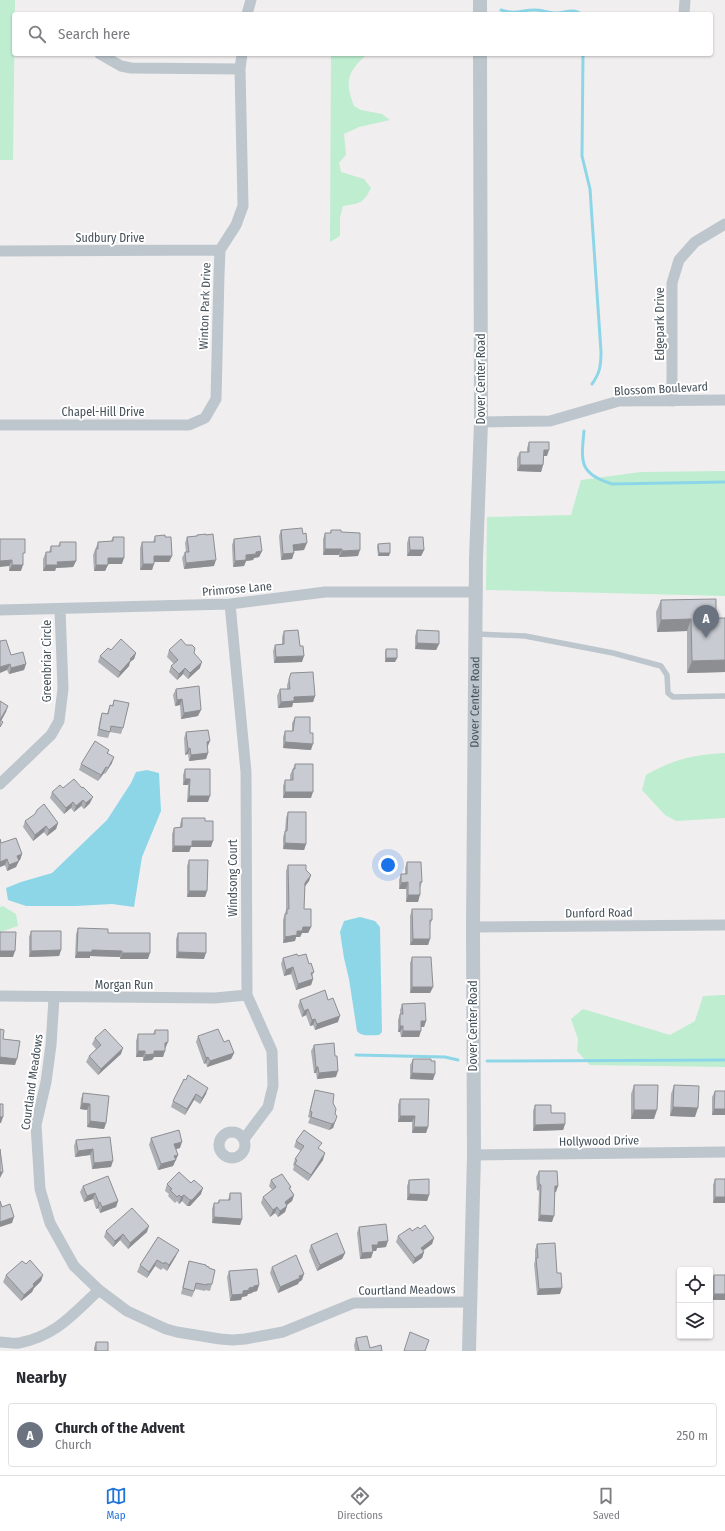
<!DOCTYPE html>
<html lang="en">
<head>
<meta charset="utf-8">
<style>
  :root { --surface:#fff; --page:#f7f7f7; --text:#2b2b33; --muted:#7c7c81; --line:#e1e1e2; --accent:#2073d9 }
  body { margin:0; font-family:"Fira Sans Condensed",sans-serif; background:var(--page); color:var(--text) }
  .controls { position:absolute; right:12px; bottom:12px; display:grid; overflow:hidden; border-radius:4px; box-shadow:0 1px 3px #0004 }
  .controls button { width:36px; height:36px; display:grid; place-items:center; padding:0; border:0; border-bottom:1px solid var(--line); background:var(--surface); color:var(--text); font:20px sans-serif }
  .you { position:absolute; left:388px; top:865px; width:14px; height:14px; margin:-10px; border:3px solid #fff; border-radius:50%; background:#1a73e8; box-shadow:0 0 0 6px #1a73e833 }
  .badge { display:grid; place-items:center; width:26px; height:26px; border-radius:50%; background:var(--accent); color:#fff; font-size:13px; font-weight:700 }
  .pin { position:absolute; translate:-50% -33px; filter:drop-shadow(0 1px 2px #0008) }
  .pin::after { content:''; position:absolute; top:21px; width:14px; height:12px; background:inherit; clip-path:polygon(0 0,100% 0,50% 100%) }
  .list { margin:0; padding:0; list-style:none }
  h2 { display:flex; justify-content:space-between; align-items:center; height:52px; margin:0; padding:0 16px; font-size:17px }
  h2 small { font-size:13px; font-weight:400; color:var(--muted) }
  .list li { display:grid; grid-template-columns:26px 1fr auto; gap:12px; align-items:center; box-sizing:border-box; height:64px; margin:0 8px 8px; padding:0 8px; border:1px solid var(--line); border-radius:4px }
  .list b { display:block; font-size:15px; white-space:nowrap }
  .list p { margin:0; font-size:13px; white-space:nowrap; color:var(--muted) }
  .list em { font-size:13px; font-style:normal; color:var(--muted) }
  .icon { flex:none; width:22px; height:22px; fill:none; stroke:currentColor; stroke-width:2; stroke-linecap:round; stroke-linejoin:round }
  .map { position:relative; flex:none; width:725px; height:1351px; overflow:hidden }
  .search { position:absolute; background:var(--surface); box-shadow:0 1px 3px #0004; left:12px; right:12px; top:12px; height:44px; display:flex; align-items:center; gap:10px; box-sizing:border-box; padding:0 14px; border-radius:4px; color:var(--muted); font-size:15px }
  .sheet { height:124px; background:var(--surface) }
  nav { display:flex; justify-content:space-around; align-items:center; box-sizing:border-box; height:56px; border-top:1px solid var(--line); background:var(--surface); font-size:11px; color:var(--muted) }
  nav a { display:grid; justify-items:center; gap:2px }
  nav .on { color:var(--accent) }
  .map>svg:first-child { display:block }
</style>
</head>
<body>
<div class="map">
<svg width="725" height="1351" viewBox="0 0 725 1351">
  <rect width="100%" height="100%" fill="#f1eeef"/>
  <path fill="#beedd0" d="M0,0H15L13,160H0Z
    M331,54H367C348,72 344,80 354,106L361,110L382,114L390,120L359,127L344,134L346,155L339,163L341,172L364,179L371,188C363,204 360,203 343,206L340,217V236L330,242Z
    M725,471V596L486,590L487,517L571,515L581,480L641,472Z
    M725,753V818L676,821L665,815L642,790L646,775C674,759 693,755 725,753Z
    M3,906L16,914L18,926L0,932V907Z
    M725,995V1067L590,1065L577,1051L578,1039L571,1019L583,1009L670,1035L695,1021L703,996Z"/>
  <path fill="#8dd6e8" d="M147,770L159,773L161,811L142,857L134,907L112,904L76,906H26L8,900L6,888L21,882L52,873L107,820L131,783L136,772Z
    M360,917L375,921L380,927L382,1032L379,1035C371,1035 362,1037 357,1031L349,979L344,958L340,932L344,921Z"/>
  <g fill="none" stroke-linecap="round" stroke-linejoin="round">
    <path stroke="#8dd6e8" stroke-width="3" d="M501,10C517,15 520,10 535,10C542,10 549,13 557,13C564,13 574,8 581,14
      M583,54L582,156L590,189L601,352C601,365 600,373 592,384
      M584,431C581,462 579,474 612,484L725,482
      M356,1055L445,1057L458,1060
      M487,1061L725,1060"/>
    <path stroke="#bdc6cd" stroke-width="5.5" d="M476,634L525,636L613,653L661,666L667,675L668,693L673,697L725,696"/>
    <path stroke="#bdc6cd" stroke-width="11" d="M247,14L251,0
      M684,14L685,0
      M100,54L121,66L131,68L240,69
      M0,251L220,250
      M672,401V283L679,260L695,242L725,224
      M481,422L550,421L619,401L725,400
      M0,425H189L205,418L216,399L219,275L220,250L236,225L243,206L240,69L242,54
      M230,604L246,772L247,995L272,1051L273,1086L268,1107L244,1139
      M0,610L230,604L325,592H477
      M0,784L51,735L59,721L63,689L60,609
      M473,927L725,925
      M0,996L215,998L247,995
      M54,998L51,1045L46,1082L36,1125L40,1189L50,1223L74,1266L99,1290L127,1311L166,1329L177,1332L220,1339L233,1340L245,1339L283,1332L354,1303L469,1302
      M219 1145a13 13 0 1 1 26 0a13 13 0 1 1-26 0Z
      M474,1155L725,1152
      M0,1342C6,1342 13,1344 19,1343C56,1336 73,1314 99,1290"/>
    <g stroke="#bdc6cd" stroke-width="14">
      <path d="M480,0V14"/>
      <path id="s1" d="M469,1351L474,1155L473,927L476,559L481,422L480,54"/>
    </g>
  </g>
  <path fill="#acafb4" d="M529,442L547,456H544L543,465L541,472L517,471V458L520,452H527V448Z
    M281,530L304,550L294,551L292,559L281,560L279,536Z
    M331,530L341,532L358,556L339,557V555H323V539L325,533H330Z
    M197,535L214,566L184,569L182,558L185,552H186L185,543L187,537L197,536Z
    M155,536L165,537L172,556L169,562H154L152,570H140V548L142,542H153Z
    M113,537L122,564H108L105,571H94L93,555L98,542L111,541Z
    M409,537L424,550L421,556H407V543Z
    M0,539L21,571H9V566Z
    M234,539L262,551L259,557L254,558L253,560L246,561L244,566L233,567L232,545Z
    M60,542L76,561L73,567L56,568L55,571H43V559L46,552H49L51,546H58Z
    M378,544L389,556H378L377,547Z
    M661,600L716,618H725V672L687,673V631L657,632L656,612Z
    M417,630L439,644L436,650L415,649V636Z
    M284,631L300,646L302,662L274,663L273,651L275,645L282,644V637Z
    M186,645L194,653L200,668L188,679L183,674L177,680L169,672L171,666L174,664L167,657L169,650Z
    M386,649L397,658L395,662H385V652Z
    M111,650L136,653L134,659L130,662L129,666L118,678L98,662L100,656Z
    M11,655L26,664L24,670L9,674L7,670Z
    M291,673L315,696L313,702L293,703L292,707L278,708L277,696L280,689H287V685Z
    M176,689L198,716L181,719L180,705L175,706L173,695Z
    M114,700L123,728L121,734L110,732L108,738L97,736L100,719L102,713L107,714L110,705L112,706Z
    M295,717L310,733L311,750L283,748V737L285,731H292V723Z
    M186,732L207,748L208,753L206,759L189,761L188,754L185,755L184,738Z
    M109,750L108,753L112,763L105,774L104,773L98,781L79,770L81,764Z
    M295,764L311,798H283V786L285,780H290V775Z
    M185,769L208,802H187L188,785H183V775Z
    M63,788L90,803L84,809L81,806L74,812L71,808L64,814L50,798L52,792Z
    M288,812L306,844L304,850L283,849V837L285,831L286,818Z
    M182,818L205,821L211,847H191L189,852H172V834L174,828L180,827V824Z
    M25,821L58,823L56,829L47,836L44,832L33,841L23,827Z
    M0,839L1,843L22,854L20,860H18L16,867L7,871L5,865L0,867Z
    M189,860L207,891L205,897H187V866Z
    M407,862L422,882L420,888L418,902H406V889H399V880L401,874H405V868Z
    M288,865L306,870L311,875L309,881L305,886L304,909L311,927L308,933H302L300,937H296L295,941L283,943V920L286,910V871Z
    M412,909L432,920L430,925V939L428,945H410V916Z
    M78,928L108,933L148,959H120V957L90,956V958H75L76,934Z
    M31,931L61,950L59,956L29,957V937Z
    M178,933L204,959L176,958V939Z
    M298,956L309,964L314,972L312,977L313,979L311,985L296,990L291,974L284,976L281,964L283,958Z
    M412,957L433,987L430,993H410V963Z
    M300,1000L338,1022L315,1030L313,1025L310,1026L306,1015L302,1017L298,1006Z
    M402,1004L426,1021L424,1027H421L419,1037H401L400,1032H398V1020L400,1014V1010Z
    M155,1030L165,1049L163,1057H154L152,1060L143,1061V1057H136V1041L138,1034H153Z
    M198,1036L234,1053L231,1059L207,1067L206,1063L204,1064L196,1042Z
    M95,1038L121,1054L98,1075L86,1062L89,1056L96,1049L92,1044Z
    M314,1045L336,1077L317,1079L316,1073H314L311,1051Z
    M413,1059L431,1061L433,1080L410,1079V1065Z
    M184,1079L206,1094L200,1104L194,1100L185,1115L171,1107L173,1101Z
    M634,1085L654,1119H631V1094Z
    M674,1085L695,1117L670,1116L671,1094Z
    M315,1090L333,1103L335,1114V1122L333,1128L329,1130L308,1123L310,1118L308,1117L313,1096Z
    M715,1091H725V1115H712V1097Z
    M83,1093L106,1123L104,1129L87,1127V1110L80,1109L81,1099Z
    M400,1099L428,1127L426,1133H412V1122H398V1105Z
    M535,1105L551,1113L565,1124L563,1130L533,1131V1111Z
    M110,1137L111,1167L92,1169L90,1155L75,1157L74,1146L76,1140Z
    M151,1138L180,1148L176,1149L178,1155L173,1166L158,1170L149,1145Z
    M296,1141L319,1149L323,1160L308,1181L293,1170L294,1166L293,1165L295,1159L301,1151L294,1147Z
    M539,1171L558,1186L555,1192L552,1222L538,1221L539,1192L538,1190H537L536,1177Z
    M715,1179H725V1203H713V1185Z
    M271,1180L291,1187L290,1189L294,1195L292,1201L287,1205V1206L285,1212L278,1217L275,1213L270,1217L261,1203L263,1197L272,1190L269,1186Z
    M409,1180L429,1195L427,1201L407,1200V1186Z
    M167,1184L201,1194L190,1206H187L182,1201L179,1204L177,1201L175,1203L168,1196L169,1194L165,1191Z
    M83,1186L118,1201L116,1207L100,1213L98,1208L96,1209L93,1199L84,1202L80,1192Z
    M230,1193L242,1219L240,1225L212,1223V1209L214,1203H218L219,1200H228Z
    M359,1227L386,1247L377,1248L376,1251H373V1252L371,1258L360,1259L357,1233Z
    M420,1229L434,1238L432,1244L423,1251L424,1252L422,1258L413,1264L396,1242L398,1236Z
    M106,1231L147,1232L128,1249L120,1240L113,1247L104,1237Z
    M158,1237L176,1256L167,1271L163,1268L161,1270L155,1266L147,1278L137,1272L140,1265Z
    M537,1244L557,1273L560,1294L537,1295L534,1264L535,1261V1250Z
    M311,1245L345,1253L342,1259L317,1271L309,1251Z
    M189,1261L206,1266L209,1268L212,1284L210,1291L205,1290V1291L195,1289L192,1297L181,1294L187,1267Z
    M26,1264L43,1275L41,1281L34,1288L32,1292L21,1301L3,1282L6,1275Z
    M272,1267L302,1280L299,1282L298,1284L278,1293L270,1273Z
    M229,1271L259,1285L257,1291L253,1292L252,1293L248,1294L247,1296L242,1297L241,1300L230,1301L227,1277Z
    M714,1275H725V1300H712L711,1281Z
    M356,1338L370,1348L382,1351H355L354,1345Z
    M96,1342L108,1351H94V1348Z"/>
  <path fill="#8c8e92" d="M544,450H549L547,456H542Z
    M520,465H543L541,472L517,471Z
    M307,543L304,550L291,551L293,545Z
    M325,549H342L339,555H323Z
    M360,550L358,556L339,557L342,551Z
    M410,550H424L421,556H407Z
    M262,551L259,557L254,558L253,560L246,561L244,566L233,567L235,561L246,555L256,552Z
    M294,553L292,559L281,560L283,554Z
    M379,553H390L389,556H378Z
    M154,556H172L169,562H152Z
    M108,558H124L122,564H105Z
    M12,560L9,566L0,567V561Z
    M216,560L214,566L184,569L186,563Z
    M76,561L73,567L56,568L55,571H43L46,565L57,562Z
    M143,564H154L152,570H140Z
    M12,565H23L21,571H9Z
    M96,565H108L105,571H94Z
    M691,619L687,631L657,632L661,620Z
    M417,643L439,644L436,650L415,649Z
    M136,653L134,659L130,662L129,666L118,678L120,672Z
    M304,656L302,662L274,663L276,657Z
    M386,658H397L395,662H385Z
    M725,660V672L687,673L692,661Z
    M202,662L200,668L188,679L190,673Z
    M10,664L7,670L0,673V667Z
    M26,664L24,670L9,674L11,668Z
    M185,668L183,674L177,680L179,674Z
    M315,696L313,702L293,703L292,707L278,708L281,702L294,697Z
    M182,699L180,705L175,706L177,700Z
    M8,706L6,712L0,723V720Z
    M201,710L198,716L181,719L184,713Z
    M210,741L207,748V742Z
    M285,742L313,744L311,750L283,748Z
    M190,748L188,754L185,755L188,749Z
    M208,753L206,759L189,761L191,755Z
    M114,757L112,763L105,774L108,768Z
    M106,767L104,773L98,781L101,775Z
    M185,779H190L188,785H183Z
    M285,792H313L311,798H283Z
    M189,796H210L208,802H187Z
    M93,797L90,803L84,809L86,803Z
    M83,800L81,806L74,812L76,806Z
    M73,802L71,808L64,814L66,808Z
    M58,823L56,829L47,836L49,830Z
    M46,826L44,832L33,841L35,835Z
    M192,841H213L211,847H191L189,852H172L174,846Z
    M285,843L306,844L304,850L283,849Z
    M22,854L20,860L14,862L17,856Z
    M7,859L5,865L0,867V862Z
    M19,861L16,867L7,871L9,865Z
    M311,875L309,881L303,889L305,883Z
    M408,882L406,889H399L401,883Z
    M189,891H207L205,897H187Z
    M408,895H420L418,902H406Z
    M303,927H311L308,933H302L300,937H296L295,941L283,943L285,937L297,931Z
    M413,939H430L428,945H410Z
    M61,950L59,956L29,957L31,951Z
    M92,950L122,951L120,957L90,956V958H75L77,952Z
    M0,951H15L13,957H0Z
    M178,952L206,953L204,959L176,958Z
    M122,953H150L148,959H120Z
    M293,967L291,974L284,976L286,970Z
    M313,979L311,985L296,990L298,984Z
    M412,987H433L430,993H410Z
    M308,1009L306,1015L302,1017L304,1011Z
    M340,1016L338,1022L315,1030L317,1024Z
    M315,1019L313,1025L310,1026L312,1020Z
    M421,1021H426L424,1027H419Z
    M400,1026H403L400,1032H398Z
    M403,1031H421L419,1037H401Z
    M168,1042L165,1049V1043Z
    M123,1048L121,1054L98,1075L101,1069Z
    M138,1051H145L143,1057H136Z
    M154,1051H165L163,1057H154L152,1060L143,1061L145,1055Z
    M234,1053L231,1059L207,1067L210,1061Z
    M0,1057L17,1059L15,1065L0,1064Z
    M208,1057L206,1063L204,1064L206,1058Z
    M316,1067H318L316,1073H314Z
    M338,1071L336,1077L317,1079L319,1073Z
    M412,1073L435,1074L433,1080L410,1079Z
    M208,1088L206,1094L200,1104L202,1098Z
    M196,1094L194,1100L185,1115L187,1109Z
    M82,1103L90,1104L87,1110L80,1109Z
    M673,1107L698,1108L695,1117L670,1116Z
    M714,1109H725V1115H712Z
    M634,1110H657L654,1119H631Z
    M400,1116H415L412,1122H398Z
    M0,1117H3L1,1123H0Z
    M90,1121L106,1123L104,1129L87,1127Z
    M335,1122L333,1128L329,1130L332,1124Z
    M565,1124L563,1130L533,1131L535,1125Z
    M414,1127H428L426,1133H412Z
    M182,1142L180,1148L172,1150L174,1144Z
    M93,1149L90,1155L75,1157L78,1151Z
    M325,1153L323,1160L308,1181L311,1175Z
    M178,1155L173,1166L158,1170L161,1164L174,1156Z
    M113,1161L111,1167L92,1169L94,1163Z
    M0,1172H3L0,1178Z
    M539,1184H540L538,1190H537Z
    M555,1186H558L556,1192H553Z
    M203,1188L201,1194L190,1206H187L190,1200Z
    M95,1193L93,1199L84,1202L87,1196Z
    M409,1194L429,1195L427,1201L407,1200Z
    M184,1195L182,1201L179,1204L181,1197Z
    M294,1195L292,1201L283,1208L285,1202Z
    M715,1197H725V1203H713Z
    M118,1201L116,1207L100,1213L102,1207Z
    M100,1202L98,1208L96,1209L99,1203Z
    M287,1206L285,1212L278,1217L280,1211Z
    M277,1207L275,1213L270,1217L273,1210Z
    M540,1215L554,1216L552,1222L538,1221Z
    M14,1217L12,1223L0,1227V1222Z
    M214,1217L242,1219L240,1225L212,1223Z
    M149,1226L147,1232L128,1249L130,1243Z
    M123,1234L120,1240L113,1247L115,1241Z
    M434,1238L432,1244L418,1254L421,1248Z
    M388,1241L386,1247L377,1248L376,1251H370L372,1245L378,1242Z
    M179,1250L176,1256L167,1271L169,1265Z
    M373,1252L371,1258L360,1259L362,1253Z
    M424,1252L422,1258L413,1264L415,1258Z
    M345,1253L342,1259L317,1271L320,1265Z
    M157,1260L155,1266L147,1278L149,1272Z
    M304,1274L302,1280L299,1282L298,1284L278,1293L280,1287Z
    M43,1275L41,1281L34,1288L32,1292L21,1301L24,1295L33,1284Z
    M259,1285L257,1291L253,1292L252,1293L248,1294L247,1296L242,1297L241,1300L230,1301L232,1295L254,1286Z
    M562,1288L560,1294L537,1295L539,1289Z
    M714,1294H725V1300H712Z"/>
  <path fill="#c8cbd1" stroke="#8c8e92" d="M529,442H549V450H544L543,465H520V452H529Z
    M302,528L303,534L306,533L307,543L293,545L294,553L283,554L281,530Z
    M331,530H341V532L360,533V550L342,551V549H325V533H331Z
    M206,534V535L213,534L216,560L186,563L185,552H189L187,537L197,536V535Z
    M165,535V537H171L172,556H154V564H143L142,542H155V536Z
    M260,536L262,551L256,552V554L246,555V560L235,561L234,539Z
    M113,537H124V558H108V565H96V549H98V542L113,541Z
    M409,537H423L424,550H410Z
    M0,539H25V553H23V565H12V560L0,561Z
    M60,542H76V561L57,562L58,565H46V552H51V546H60Z
    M390,543V553H379L378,544Z
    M716,599V618H725V660L692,661L691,619L661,620V600Z
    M298,630L300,646H303L304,656L276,657L275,645L284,644V631Z
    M417,630L439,631V644L417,643Z
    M121,639L136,653L130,659L131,660L120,672L100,656L108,648L111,650Z
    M181,639L186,645H192L195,648L194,653L202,662L190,673L185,668L179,674L171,666L178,660L169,650Z
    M6,640L11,655L23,652L26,664L11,668L10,664L0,667V641Z
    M386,649H397V658H386Z
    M313,672L315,696L294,697V701L281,702L280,689H290L289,679L291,673Z
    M199,686L201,710L184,713L182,699L177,700L176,689Z
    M114,700L129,703L123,728L111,726L110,732L99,729L102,713L108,714L110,705L113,706Z
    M0,701L8,706L0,720L3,722L0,727Z
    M295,717H310V733H313V744L285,742V731H293Z
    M208,730L210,741L207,742L208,753L191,755L190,748L188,749L186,732Z
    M95,741L109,750L107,753L114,757L108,768L106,767L101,775L81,764Z
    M295,764H313V792H285V780H293V769H295Z
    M185,769H210V796H189L190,779H185Z
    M74,779L82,788L83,787L93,797L86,803L83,800L76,806L73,802L66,808L52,792L60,785L63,788Z
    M44,804L58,823L49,830L46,826L35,835L25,821L35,814L37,810Z
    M288,812H306V844L285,843V831H287Z
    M182,818H205V821H213V841H192V846H174V828L182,827Z
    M16,838L22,854L17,856L19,861L9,865L7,859L0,862V839L1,843Z
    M189,860H208L207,891H189Z
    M407,862H421L422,882H420V895H408V882L401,883V874H407Z
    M288,865H306V870L311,875L305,883L304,909H311V927H303L302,931H297V935L285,937V914H287V909H289Z
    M412,909H432V920H430V939H413Z
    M78,928L108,929V933H150V953H122V951L92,950V952H77Z
    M31,931H61V950L31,951Z
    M0,932H16L15,951H0Z
    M178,933H206V953L178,952Z
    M297,954L298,956L306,954L309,964L311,963L314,972L311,973L313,979L298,984L293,967L286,970L283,958Z
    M412,957H431L433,987H412Z
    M325,990L328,1000L333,998L340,1016L317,1024L315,1019L312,1020L308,1009L304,1011L300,1000Z
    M425,1003L426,1021H421V1031H403V1026H400V1014H403L402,1004Z
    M0,1029L4,1030L3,1039L20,1041L17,1059L0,1057Z
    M105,1029L123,1048L101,1069L89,1056L101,1045L95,1038Z
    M218,1029L224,1042L229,1040L234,1053L210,1061L208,1057L206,1058L198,1036Z
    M155,1030H168V1042L165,1043V1051H154V1054L145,1055V1051H138V1034H155Z
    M334,1043L335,1056H337L338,1071L319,1073L318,1067H316L314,1045Z
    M413,1059H431V1061H435V1074L412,1073Z
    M188,1075L208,1088L202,1098L196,1094L187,1109L173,1101L184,1079L186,1080Z
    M634,1085H658L657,1110H634Z
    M674,1085L699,1086L698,1108L673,1107Z
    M315,1090L334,1094L333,1103L336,1109L335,1114L337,1116L335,1122L332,1124L311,1117L312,1112L310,1111Z
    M715,1091H725V1109H714Z
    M83,1093L109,1096L106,1123L90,1121V1104L82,1103Z
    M400,1099H429L428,1127H414L415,1116H400Z
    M0,1104H3V1117H0Z
    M535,1105H551V1113H565V1124L535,1125Z
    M179,1130L182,1142L174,1144L178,1155L174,1156L176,1160L161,1164L151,1138Z
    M304,1130L322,1143L318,1148L325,1153L311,1175L295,1164L297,1160L295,1159L304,1146L296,1141Z
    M110,1137L113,1161L94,1163L93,1149L78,1151L76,1140Z
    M0,1149L3,1172H0Z
    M539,1171H557L558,1186H555L554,1216L540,1215L541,1186L540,1184H539Z
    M179,1172L191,1183L194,1180L203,1188L192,1200H190L184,1195L181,1197L179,1195L177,1197L170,1190L172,1189L167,1184Z
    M282,1174L291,1187L289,1188L294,1195L285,1202L287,1206L280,1211L277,1207L273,1210L263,1197L276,1187L271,1180Z
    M108,1176L118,1201L102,1207L100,1202L99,1203L95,1193L87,1196L83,1186Z
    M429,1179V1195L409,1194V1180Z
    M715,1179H725V1197H715Z
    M230,1193H241L242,1219L214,1217V1203H219V1200H230Z
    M0,1201L2,1207L10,1204L14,1217L0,1222Z
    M132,1208L149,1226L130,1243L123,1234L115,1241L106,1231Z
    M386,1224L388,1241L378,1242V1245H372L373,1252L362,1253L359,1227Z
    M425,1225L434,1238L421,1248L424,1252L415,1258L398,1236L410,1228L412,1231L418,1227L420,1229Z
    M337,1233L345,1253L320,1265L311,1245Z
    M158,1237L179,1250L169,1265L165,1262L164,1264L157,1260L149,1272L140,1265Z
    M555,1243L557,1273H561L562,1288L539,1289L536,1258H538L537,1244Z
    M296,1255L304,1274L299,1276L300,1278L280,1287L272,1267Z
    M30,1260L43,1275L33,1284L34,1286L24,1295L6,1275L22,1261L26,1264Z
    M189,1261L206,1265V1266L209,1267V1268L215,1270L212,1284H207V1285L196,1283L194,1291L183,1288Z
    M257,1269L259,1285L254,1286V1287L249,1288V1290L243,1291V1294L232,1295L229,1271Z
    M714,1275H725V1294H714Z
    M410,1332L429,1340L425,1351H404Z
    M367,1336L370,1348L381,1345L382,1351H359L356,1338Z
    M96,1342H108V1351H96Z"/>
  <g text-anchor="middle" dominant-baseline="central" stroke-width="4" stroke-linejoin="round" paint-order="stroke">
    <g font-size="12" fill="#47525b" stroke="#fff">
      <text x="110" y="238">Sudbury Drive</text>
      <text transform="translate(205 306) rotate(-88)">Winton Park Drive</text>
      <text transform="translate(660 324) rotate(-90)">Edgepark Drive</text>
      <text transform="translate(481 379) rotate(-90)">Dover Center Road</text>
      <text transform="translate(661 389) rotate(-3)">Blossom Boulevard</text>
      <text x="103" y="412">Chapel-Hill Drive</text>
      <text transform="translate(237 589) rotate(-5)">Primrose Lane</text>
      <text transform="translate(47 661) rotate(-90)">Greenbriar Circle</text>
      <text stroke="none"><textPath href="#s1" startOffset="649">Dover Center Road</textPath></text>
      <text transform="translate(233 878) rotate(-90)">Windsong Court</text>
      <text transform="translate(599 913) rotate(-1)">Dunford Road</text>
      <text x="124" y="985">Morgan Run</text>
      <text transform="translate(473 1026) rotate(-90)">Dover Center Road</text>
      <text transform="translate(32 1082) rotate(-82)">Courtland Meadows</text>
      <text transform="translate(599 1141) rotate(-1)">Hollywood Drive</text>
      <text transform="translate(407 1290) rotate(-1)">Courtland Meadows</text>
    </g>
  </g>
</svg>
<div class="controls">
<button><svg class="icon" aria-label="locate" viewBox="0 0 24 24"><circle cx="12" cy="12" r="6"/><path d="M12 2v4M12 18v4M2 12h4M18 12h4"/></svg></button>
<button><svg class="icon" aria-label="layers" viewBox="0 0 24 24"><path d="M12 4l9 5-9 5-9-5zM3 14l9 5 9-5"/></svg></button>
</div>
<div class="you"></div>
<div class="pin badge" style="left:706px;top:638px;background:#6b7280">A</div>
<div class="search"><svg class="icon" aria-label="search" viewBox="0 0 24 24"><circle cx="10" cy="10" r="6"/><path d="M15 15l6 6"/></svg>Search here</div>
</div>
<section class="sheet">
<h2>Nearby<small></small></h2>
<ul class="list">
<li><span class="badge" style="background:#6b7280">A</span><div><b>Church of the Advent</b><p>Church</p></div><em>250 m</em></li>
</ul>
</section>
<nav>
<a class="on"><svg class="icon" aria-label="map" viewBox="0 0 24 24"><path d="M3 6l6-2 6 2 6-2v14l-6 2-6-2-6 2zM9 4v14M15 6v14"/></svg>Map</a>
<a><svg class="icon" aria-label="directions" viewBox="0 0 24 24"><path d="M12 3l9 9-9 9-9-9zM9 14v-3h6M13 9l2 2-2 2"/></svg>Directions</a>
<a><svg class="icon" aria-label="saved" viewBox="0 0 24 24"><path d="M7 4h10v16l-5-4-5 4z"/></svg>Saved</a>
</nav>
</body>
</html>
